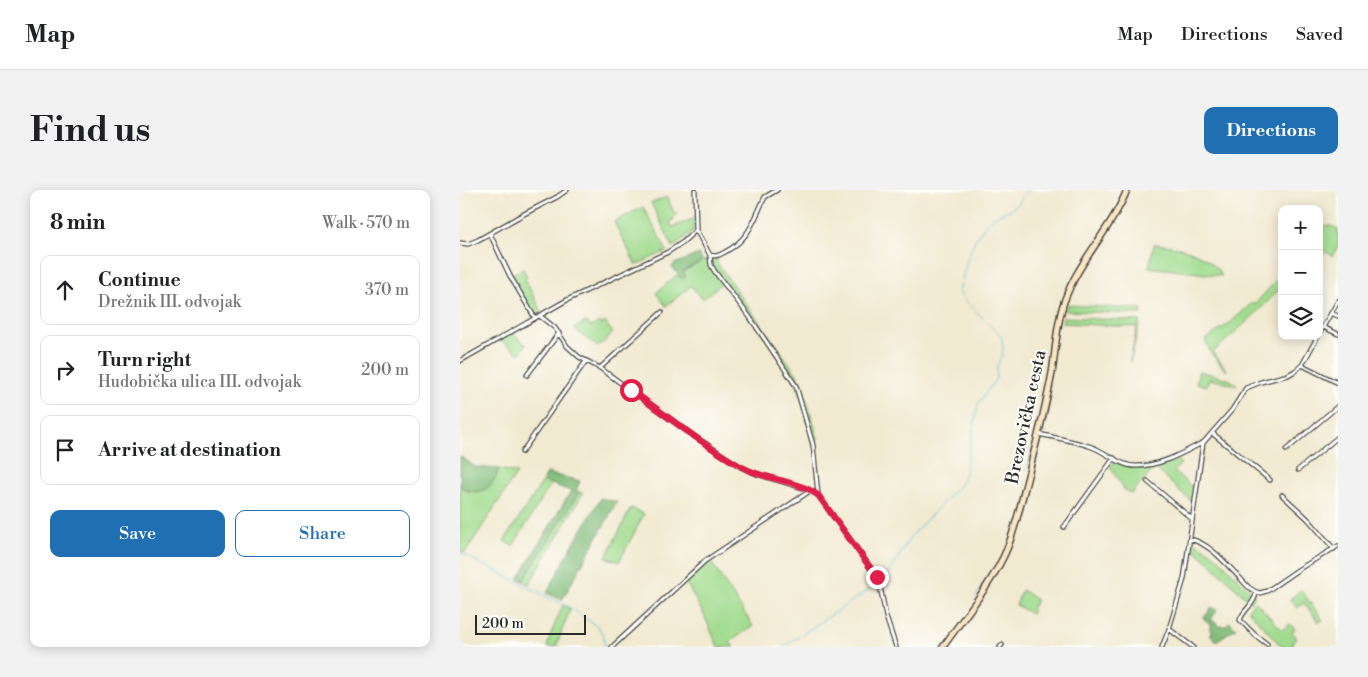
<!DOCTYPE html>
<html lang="en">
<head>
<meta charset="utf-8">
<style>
  :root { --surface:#fff; --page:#f2f2f2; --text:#202124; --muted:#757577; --line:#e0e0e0; --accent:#1f6fb2 }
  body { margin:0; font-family:"Libre Bodoni",serif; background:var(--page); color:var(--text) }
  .controls { position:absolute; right:15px; top:15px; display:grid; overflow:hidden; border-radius:10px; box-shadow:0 2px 12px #0003 }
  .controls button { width:45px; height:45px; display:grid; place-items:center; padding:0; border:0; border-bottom:1px solid var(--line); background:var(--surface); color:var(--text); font:25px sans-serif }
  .scale { position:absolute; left:15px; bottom:12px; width:111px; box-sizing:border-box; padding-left:5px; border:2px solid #2b2b2b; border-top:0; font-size:14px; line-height:18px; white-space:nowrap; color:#2b2b2b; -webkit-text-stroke:4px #fdfcf7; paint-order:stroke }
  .stop { position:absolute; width:15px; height:15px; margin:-11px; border:4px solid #e11d48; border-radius:50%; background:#fff }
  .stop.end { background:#e11d48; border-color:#fff; box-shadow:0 1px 5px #0008 }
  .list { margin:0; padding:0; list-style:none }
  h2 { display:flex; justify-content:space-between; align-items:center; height:65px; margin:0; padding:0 20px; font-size:21px }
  h2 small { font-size:16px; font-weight:400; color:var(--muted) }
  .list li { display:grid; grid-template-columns:32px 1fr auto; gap:15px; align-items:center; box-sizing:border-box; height:70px; margin:0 10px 10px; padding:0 10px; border:1px solid var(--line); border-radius:10px }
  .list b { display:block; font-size:19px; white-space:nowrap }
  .list p { margin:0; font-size:16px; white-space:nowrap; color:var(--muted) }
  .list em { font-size:16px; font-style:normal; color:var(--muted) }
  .actions { display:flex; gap:10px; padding:15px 20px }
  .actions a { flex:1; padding:11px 0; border:1px solid var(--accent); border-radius:10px; text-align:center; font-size:18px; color:var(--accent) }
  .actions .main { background:var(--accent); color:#fff }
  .icon { flex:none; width:28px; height:28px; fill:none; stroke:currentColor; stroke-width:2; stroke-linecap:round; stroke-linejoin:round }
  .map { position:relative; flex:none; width:878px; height:457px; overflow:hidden; border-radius:10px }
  header { display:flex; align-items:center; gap:30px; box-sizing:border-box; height:70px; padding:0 25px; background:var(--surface); border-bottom:1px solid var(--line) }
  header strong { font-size:24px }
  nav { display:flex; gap:28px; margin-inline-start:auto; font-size:18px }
  .intro { display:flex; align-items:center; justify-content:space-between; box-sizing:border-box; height:120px; padding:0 30px }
  h1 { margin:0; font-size:35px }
  .button { padding:12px 22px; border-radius:10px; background:var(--accent); color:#fff; font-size:18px; font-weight:700 }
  main { display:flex; gap:30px; padding:0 30px }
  aside { flex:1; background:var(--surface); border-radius:10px; box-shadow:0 2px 12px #0003 }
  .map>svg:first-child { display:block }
</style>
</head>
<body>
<header>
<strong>Map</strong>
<nav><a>Map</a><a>Directions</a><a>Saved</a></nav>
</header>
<div class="intro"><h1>Find us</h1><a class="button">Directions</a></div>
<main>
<aside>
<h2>8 min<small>Walk · 570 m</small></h2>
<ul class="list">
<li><svg class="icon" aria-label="ahead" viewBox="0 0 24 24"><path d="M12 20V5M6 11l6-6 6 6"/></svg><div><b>Continue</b><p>Drežnik III. odvojak</p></div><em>370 m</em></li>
<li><svg class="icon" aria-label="right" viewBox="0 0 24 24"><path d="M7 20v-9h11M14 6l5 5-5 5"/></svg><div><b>Turn right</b><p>Hudobička ulica III. odvojak</p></div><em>200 m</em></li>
<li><svg class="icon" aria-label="arrive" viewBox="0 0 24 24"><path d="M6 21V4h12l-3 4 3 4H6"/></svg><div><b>Arrive at destination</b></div></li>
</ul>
<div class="actions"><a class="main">Save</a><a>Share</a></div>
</aside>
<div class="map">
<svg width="878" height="457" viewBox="0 0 878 457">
  <rect width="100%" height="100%" fill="#fdfcf7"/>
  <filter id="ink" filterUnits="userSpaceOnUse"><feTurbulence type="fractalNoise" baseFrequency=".02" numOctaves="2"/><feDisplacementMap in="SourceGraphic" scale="10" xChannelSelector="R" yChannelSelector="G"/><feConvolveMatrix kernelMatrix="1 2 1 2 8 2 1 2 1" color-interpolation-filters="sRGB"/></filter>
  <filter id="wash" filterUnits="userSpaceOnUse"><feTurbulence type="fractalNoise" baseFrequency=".0096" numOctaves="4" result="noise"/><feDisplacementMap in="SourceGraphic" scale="20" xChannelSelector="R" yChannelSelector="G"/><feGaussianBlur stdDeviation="1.12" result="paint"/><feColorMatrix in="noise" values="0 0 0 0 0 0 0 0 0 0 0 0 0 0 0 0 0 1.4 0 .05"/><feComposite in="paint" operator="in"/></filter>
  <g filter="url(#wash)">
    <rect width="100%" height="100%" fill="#f1e9d0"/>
    <path fill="#a0db8e" stroke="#66835c" d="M207,7L214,23H216L217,25L213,27L214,30L210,32L212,37L236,28L233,41L213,57L191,13Z
      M183,17L207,61L176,75L154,32Z
      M859,35L871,36L878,39V57L872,66L865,61L859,69Z
      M694,54C717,55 750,64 762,86L689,77Z
      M259,68L257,70V73L336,183L343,197L358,248L354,257L340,203L334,189L290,125L256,81L252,74L251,69Z
      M247,70L262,93L243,109L231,96L206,116L196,103L217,85L221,88L225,87L223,82L242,71Z
      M63,79L67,87L65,89L82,123L75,127L51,85Z
      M822,84V96C801,120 777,141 753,162L767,180L766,181L751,163L745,150L771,132L793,112L795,114Z
      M607,115L682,119L681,124L605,121Z
      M603,127L680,131L670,172L677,137L602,133Z
      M125,132L128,133L131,137L139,132L141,135L145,132L153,143L138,157L114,139Z
      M51,142L66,155L59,164L39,149Z
      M739,181L771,190L778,196L749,189L747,196L736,193Z
      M715,268L721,273L714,281L734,299L732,312L695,278L671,304L662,298L663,297L650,277L655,271C682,283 690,276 715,268Z
      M39,279L57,283L5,363L0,361V296L9,302L35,289Z
      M83,291L91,294L53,356L44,351Z
      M119,302L123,303L69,394L63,391Z
      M171,318L184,324L159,372L146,367Z
      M732,352C759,361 773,387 794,404V407L791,412L732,357Z
      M249,369L293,436L270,452L274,457H258L244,425L225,391Z
      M562,400L577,410L571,419L573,421L571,424L556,415L559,409L558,408Z
      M841,400L863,430L859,432L844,413L837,418L830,409Z
      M795,411L822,440L830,434L835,439L832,442L837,448L832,452L835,457H822L788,420Z
      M103,415L110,419L96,457H87L91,443Z"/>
    <path fill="#80bb79" stroke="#567352" d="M239,64L242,71L223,81L226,87L222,89L212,77L214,74Z
      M0,266L15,277L39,279C32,299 20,309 0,296Z
      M87,283L120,291L116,301L119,302L63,391L58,389L111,301L83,291Z
      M141,308L157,312L102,410L87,403L112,356Z
      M752,417L757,421L751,429L759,436H765L770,432L776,438L756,451L750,444L753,442L749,439L752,436L743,429Z"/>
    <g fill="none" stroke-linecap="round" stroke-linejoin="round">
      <path stroke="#5ec5db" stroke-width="1" d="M660,21L667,6
        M626,74L639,54
        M617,89L624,77
        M586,243L583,241L587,216
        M567,281L573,253
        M0,363L114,420L139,438L144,447L145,457
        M422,394L451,346L500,295L504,287L518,214L536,189L537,176L542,165L543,157L542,149L539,144L502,107L499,101C507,73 510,47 533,28C540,23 551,21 557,15C562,10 562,4 569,0
        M515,408L534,378
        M323,457L410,399L419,396"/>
    </g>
  </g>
  <g filter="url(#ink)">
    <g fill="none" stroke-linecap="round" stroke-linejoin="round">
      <defs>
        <path id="street" d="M236,40L250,65C256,67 260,65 265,62C287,51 294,32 303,11L305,7L317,0
          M30,44L50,86L75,128
          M0,53L8,54L18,50L62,25L97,7L107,0
          M250,65L251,75L255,82L289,126L336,196L353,255L358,304
          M871,123L878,126
          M80,126L95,138L107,156L119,167L140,178L231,244L281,277L297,284L347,299L358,305L417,387L420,396L426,427L436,457
          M863,137L878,144
          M859,144L878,111
          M0,171L107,110L208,62L223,52L236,40L235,0
          M842,175L878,193
          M140,178L202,122
          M67,185L99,143
          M752,243L810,290
          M579,244C596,248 615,251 632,257C646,262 661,277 677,276C700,276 723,263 742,253
          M826,260L878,216
          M62,262L126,171
          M838,280L878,247
          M687,291L732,329
          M822,305L848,329L874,359
          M604,337L654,268
          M730,349C751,354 766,374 781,389C786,395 791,401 800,403L807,401L839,379L878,356
          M796,403C795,414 783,420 780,430L795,445L807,454
          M709,439L733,457
          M152,457L245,371L350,301
          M540,457L542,455
          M702,457L709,439L724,389L743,253L772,220L786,198L801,192L828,185L835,181L842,175L858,146"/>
        <path id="secondary" d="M483,457C505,425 532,394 547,359C557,334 562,308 569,282C577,249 586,216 592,183C596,159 596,135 604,112C618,71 651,40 667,0"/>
      </defs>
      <use href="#street" stroke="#494844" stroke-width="5.5"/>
      <use href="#secondary" stroke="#494844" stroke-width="8"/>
      <use href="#street" stroke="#fff" stroke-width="3"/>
      <use href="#secondary" stroke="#fbe6c4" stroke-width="5"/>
    </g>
  </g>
  <g fill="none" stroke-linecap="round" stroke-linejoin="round" filter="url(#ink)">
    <path stroke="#e11d48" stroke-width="6" d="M171,200C207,226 243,255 282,277C305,290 337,290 358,305L417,387"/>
  </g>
  <g text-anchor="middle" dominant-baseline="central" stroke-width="4" stroke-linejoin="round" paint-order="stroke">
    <g font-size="18" fill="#2b2b2b" stroke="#fdfcf7">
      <text transform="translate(566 227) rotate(-78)">Brezovička cesta</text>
    </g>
  </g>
</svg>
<div class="controls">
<button>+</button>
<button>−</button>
<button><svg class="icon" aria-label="layers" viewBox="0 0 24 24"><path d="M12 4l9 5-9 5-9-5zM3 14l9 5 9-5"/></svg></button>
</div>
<div class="scale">200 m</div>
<div class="stop" style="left:171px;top:200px"></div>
<div class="stop end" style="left:417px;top:387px"></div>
</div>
</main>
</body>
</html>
